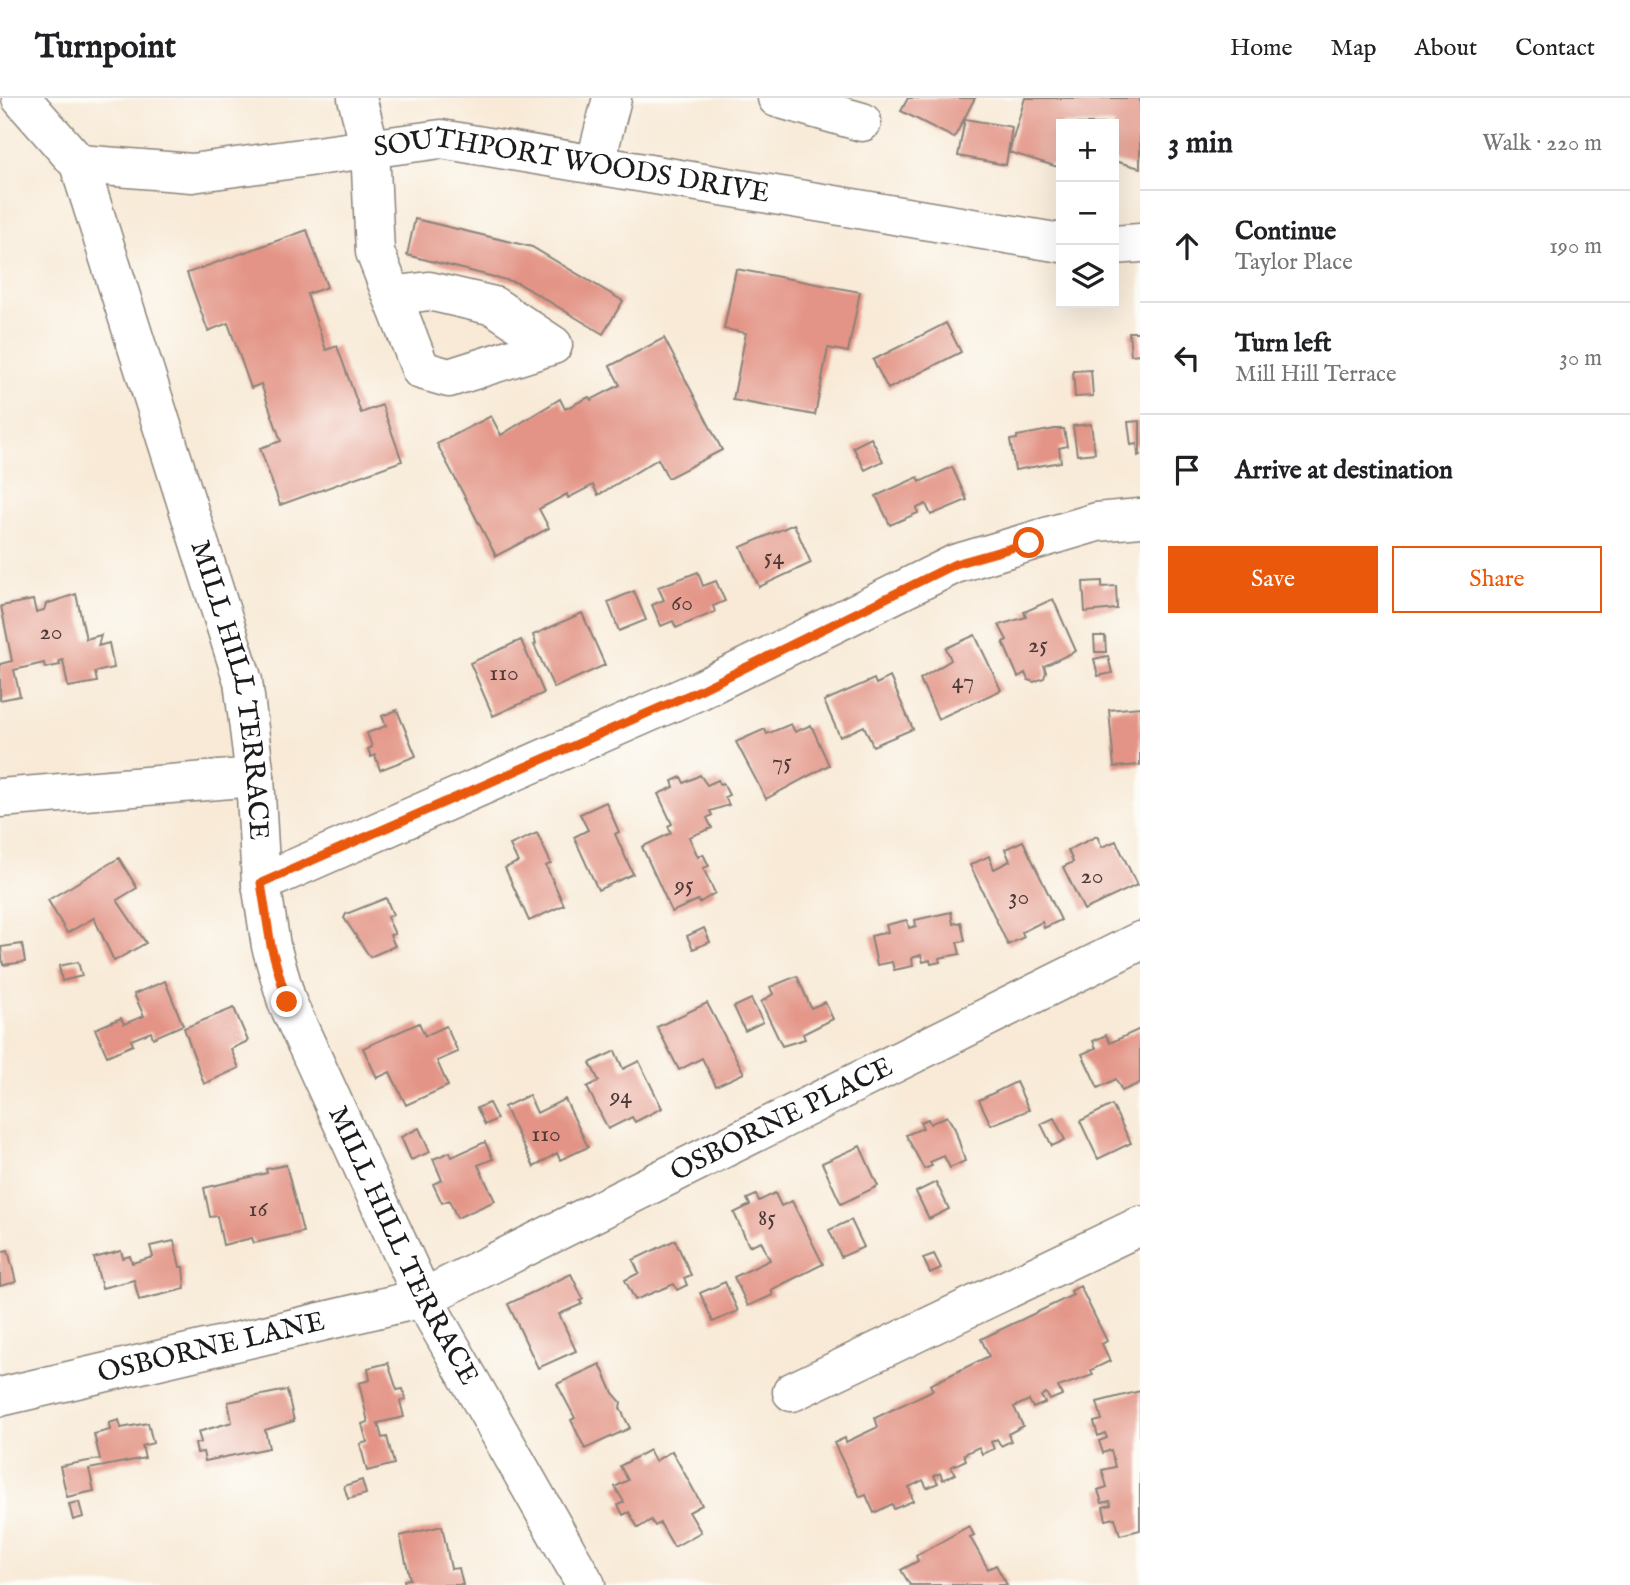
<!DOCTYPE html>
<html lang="en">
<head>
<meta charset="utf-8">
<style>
  :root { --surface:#fff; --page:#f2f2f2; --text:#202124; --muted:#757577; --line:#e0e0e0; --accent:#ea580c }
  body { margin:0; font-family:"IM FELL English",serif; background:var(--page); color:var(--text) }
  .controls { position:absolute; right:21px; top:21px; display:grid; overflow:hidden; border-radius:0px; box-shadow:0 7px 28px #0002 }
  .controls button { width:63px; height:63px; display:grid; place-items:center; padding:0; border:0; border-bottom:2px solid var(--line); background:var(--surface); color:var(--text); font:35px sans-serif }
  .stop { position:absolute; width:21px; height:21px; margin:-16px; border:5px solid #ea580c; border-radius:50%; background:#fff }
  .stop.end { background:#ea580c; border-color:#fff; box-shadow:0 2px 7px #0008 }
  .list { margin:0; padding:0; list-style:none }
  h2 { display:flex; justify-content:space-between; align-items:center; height:91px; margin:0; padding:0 28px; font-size:30px }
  h2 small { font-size:23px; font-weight:400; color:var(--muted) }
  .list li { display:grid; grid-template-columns:46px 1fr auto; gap:21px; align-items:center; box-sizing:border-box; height:112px; padding:0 28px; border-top:2px solid var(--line) }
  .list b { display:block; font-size:26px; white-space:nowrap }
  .list p { margin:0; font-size:23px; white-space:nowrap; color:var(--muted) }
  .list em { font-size:23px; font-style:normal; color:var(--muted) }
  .actions { display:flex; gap:14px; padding:21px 28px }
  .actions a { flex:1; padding:16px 0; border:2px solid var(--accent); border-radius:0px; text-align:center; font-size:24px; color:var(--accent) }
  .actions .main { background:var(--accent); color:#fff }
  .icon { flex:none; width:38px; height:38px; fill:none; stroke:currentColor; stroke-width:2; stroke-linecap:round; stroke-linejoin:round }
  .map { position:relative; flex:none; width:1140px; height:1487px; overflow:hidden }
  header { display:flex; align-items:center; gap:42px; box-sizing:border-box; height:98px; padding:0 35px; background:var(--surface); border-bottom:2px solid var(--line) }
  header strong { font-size:33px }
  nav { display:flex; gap:38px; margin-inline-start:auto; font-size:24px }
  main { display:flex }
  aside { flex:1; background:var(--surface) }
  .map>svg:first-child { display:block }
</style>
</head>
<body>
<header>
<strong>Turnpoint</strong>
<nav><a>Home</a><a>Map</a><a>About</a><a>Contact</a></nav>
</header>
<main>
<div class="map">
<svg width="1140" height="1487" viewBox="0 0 1140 1487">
  <rect width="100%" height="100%" fill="#fdfcf7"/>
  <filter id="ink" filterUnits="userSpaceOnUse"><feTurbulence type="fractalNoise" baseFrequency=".0143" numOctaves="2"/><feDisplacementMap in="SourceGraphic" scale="14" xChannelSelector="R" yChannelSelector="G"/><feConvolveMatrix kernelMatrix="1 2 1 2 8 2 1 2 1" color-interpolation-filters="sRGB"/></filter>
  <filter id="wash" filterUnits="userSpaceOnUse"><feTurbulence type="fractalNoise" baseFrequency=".00686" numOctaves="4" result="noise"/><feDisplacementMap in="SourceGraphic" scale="28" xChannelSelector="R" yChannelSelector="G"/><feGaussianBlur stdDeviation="1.57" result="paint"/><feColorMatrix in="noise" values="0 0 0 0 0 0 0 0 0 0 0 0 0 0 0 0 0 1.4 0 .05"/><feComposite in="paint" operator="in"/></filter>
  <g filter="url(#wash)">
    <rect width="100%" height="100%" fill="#f8ead7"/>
    <g id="blocks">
      <path fill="#e39486" d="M908,0H975L954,40L901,13Z
        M1025,0H1140V70L1114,63V26H1061V70L1009,54Z
        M965,21L1012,29L1006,67L958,58Z
        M415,121L532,149L623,203L603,236L518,185L407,157Z
        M307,132L327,189L307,196L326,252L337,248L361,315L382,307L402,363L280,407L260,350L281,343L261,286L251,290L228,225L208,233L187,175Z
        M736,171L860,194L848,254L828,250L815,317L733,302L746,235L724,231Z
        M946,225L961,254L888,291L873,262Z
        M1129,234H1140V256L1131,257Z
        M664,240L722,352L668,380L658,361L598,397L593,387L568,400L567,396L539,411L549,430L496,458L437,346L491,318L501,337L560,301L565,311L589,299L591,302L620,287L610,268Z
        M1091,272L1093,298L1075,299L1073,273Z
        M1140,323V357L1138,358L1137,346L1131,347L1128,324Z
        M1091,326L1095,355L1077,357L1073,328Z
        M1055,331H1064L1067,348L1059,350L1061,364L1015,372L1010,342L1017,341V338Z
        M871,340L883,363L865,372L853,349Z
        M952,369L967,402L931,417L926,406L917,410L918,415L890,427L876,398L918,379L920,384Z
        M794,426L811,465L759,489L741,449Z
        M698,474L703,488L716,483L725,503L713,508L715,514L676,530L673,523L661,528L652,507L664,502L658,489Z
        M1102,483V489L1116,488L1117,511L1085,514L1083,484Z
        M634,493L646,522L619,533L608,504Z
        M76,496L86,541L101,537L98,548L109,545L114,570L95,574L97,584L68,589L63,562L59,563L60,567L45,570L44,565L14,572L20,598L0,602V566L12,563L1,508L33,502L36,514L44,512L46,506Z
        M1053,501L1076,553L1044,568L1046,574L1044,580L1034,584L1028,582L1025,575L1018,579L1003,544L1007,542L999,527L1026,519L1024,514Z
        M582,515L605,567L554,590L534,547L536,546L533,537Z
        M975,537L1001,592L938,621L920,581L951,562L946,550Z
        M1094,538H1105L1106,554H1095Z
        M521,542L544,595L493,618L470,565Z
        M1108,558L1112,575L1098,578L1094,561Z
        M890,579L913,631L873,648L864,628L840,639L824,603L874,581L876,586Z
        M1140,609V667L1114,669L1109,612Z
        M397,612L416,658L380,672L375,657L371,659L368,651L372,649L367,635L386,628L382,618Z
        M791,626L795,634L811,627L829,667L766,701L736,644L765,631L767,636Z
        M700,677L707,687L718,682L720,686L723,685L729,697L725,699L729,707L710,713L712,717L707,720L712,730L689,739L698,759L703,756L709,768L703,770L715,795L699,805L698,802L672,814L642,749L671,735L668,728L672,726L658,696L674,689L672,683L681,679L684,685Z
        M606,704L619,734L615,736L633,776L598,792L574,739L588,732L580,716Z
        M537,735L551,765L546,768L564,807L529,823L505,770L518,764L510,747Z
        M1097,738L1102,749L1116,743L1137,787L1084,812L1063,769L1073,764L1068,752Z
        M1023,743L1061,822L1044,830L1042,824L1022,834L1024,839L1008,847L970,767L989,758L994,771L1010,763L1005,751Z
        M119,760L137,790L117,802L146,845L114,863L94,820L67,835L48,802Z
        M386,800L393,817L387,819L395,836L390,837L395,848L370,859L344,820L346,816Z
        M951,814L953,826L961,824L965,843L957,844L960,856L939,860L940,864L931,866L930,862L923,864L921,857L912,860L913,868L894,872L892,864L877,867L871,838L888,834L886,827L907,822L909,830L916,828L915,822Z
        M704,830L710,844L693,851L687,838Z
        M22,846L25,864L3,867L1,849Z
        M78,864L82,878L62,883L59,868Z
        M797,878L811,910L825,904L833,921L803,936L805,941L782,948L761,904L773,896L770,889Z
        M165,883L183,927L153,940L151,934L131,942L133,947L107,958L95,931L121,920L124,926L144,918L134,896Z
        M751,901L763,924L745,933L734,909Z
        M707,905L744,975L716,988L702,960L679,972L657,929Z
        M234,910L248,943L231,951L239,970L204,986L184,930Z
        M419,925L425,938L446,928L458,954L437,963L448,988L406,1007L390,974L377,980L363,950Z
        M1140,931V985L1122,993L1116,981L1098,990L1082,956L1096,950L1093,943L1106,937L1110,945Z
        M615,953L623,971L639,963L662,1010L635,1024L632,1019L608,1031L587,989L599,983L590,965Z
        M1016,984L1029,1012L991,1027L979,1002Z
        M529,997L537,1015L565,1001L588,1049L560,1062L557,1055L534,1069L504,1009Z
        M489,1005L497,1021L485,1027L477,1010Z
        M1112,1007L1131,1045L1098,1061L1080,1023Z
        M947,1018L955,1031L965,1063L950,1070L944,1058L930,1064L932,1068L924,1071L906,1037L923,1030L920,1024L928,1021L930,1026Z
        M1054,1020L1065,1042L1052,1048L1041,1026Z
        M419,1030L430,1054L411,1062L401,1039Z
        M485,1044L493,1061L478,1067L495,1103L457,1120L449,1102L442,1105L433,1086L442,1082L433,1061L450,1054L452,1059Z
        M860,1048L878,1088L841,1106L822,1065Z
        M286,1067L303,1134L254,1145L252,1140L223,1147L217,1118L210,1119L204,1090L267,1075L266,1071Z
        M936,1084L949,1111L929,1121L916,1094Z
        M775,1095L781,1108L792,1103L823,1166L771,1192L773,1197L748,1208L734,1179L770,1162L761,1143L749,1148L734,1115L750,1107L747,1101L756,1097L759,1103Z
        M851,1122L864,1149L841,1159L829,1132Z
        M675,1142L691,1177L684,1180L687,1187L677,1192L674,1186L635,1202L625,1182L639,1175L633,1162Z
        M174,1143L180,1169H183L185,1191L139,1202L134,1182L102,1190L94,1160L121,1153L123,1160L130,1158L132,1165L153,1159L150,1148Z
        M8,1152L16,1184L0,1188V1154Z
        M934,1156L941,1170L930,1175L923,1160Z
        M571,1176L583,1201L580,1203L582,1206L559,1216L576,1253L538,1270L508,1206Z
        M725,1184L738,1213L713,1224L700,1195Z
        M1080,1188L1107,1243L1102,1246L1110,1263L1091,1272L1093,1277L1058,1289L1062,1297L1050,1302L1046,1295L1041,1298L1045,1305L1033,1310L1029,1302L1014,1309L1023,1328L1008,1336L1011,1343L1001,1348L997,1341L991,1344L994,1351L982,1356L979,1349L964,1356L966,1362L951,1369L955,1376L943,1382L940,1375L934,1378L938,1385L927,1390L923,1382L909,1389L913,1403L894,1411L892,1406L874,1415L866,1397L860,1399L834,1345L845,1340L846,1344L878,1329L875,1320L933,1292L930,1287L989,1258L981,1241L1073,1197L1071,1193Z
        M388,1265L397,1292L403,1291L406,1301L400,1303L404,1319L378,1325L382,1340L387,1339L394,1366L367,1373L360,1346L367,1344L362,1326L368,1324L359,1285L370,1282L368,1270Z
        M600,1266L613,1295L621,1304L620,1310L630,1330L585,1351L571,1322L575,1320L557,1286Z
        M287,1292L294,1323L265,1332L269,1350L205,1363L203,1354L197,1355L195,1346L201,1344L198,1334L232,1324L228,1304Z
        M1140,1293V1432L1120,1437L1115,1420L1106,1422L1103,1409L1111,1407L1110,1403L1102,1405L1098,1392L1107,1389L1102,1372L1115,1369L1111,1352L1103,1355L1099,1343L1107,1340L1105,1335L1098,1338L1094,1324L1102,1322L1097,1304Z
        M119,1322L121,1330L148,1325L153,1345L142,1348L145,1360L89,1371L94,1393L67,1399L60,1368L100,1361L94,1336L110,1332L109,1325Z
        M649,1352L655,1363L672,1353L702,1407L689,1414L701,1434L674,1449L660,1425L655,1428L651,1422L638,1430L629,1414L623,1417L618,1407L624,1404L615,1389L628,1382L620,1368Z
        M362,1382L366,1396L348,1401L344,1388Z
        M79,1404L83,1419L73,1422L69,1406Z
        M442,1428L451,1471L459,1470L463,1487H405L404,1482L410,1481L400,1438Z
        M969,1428L974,1437L970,1439L988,1471L996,1467L1007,1487H910L901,1472L918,1463L916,1458Z"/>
    </g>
  </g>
  <g filter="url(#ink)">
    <use href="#blocks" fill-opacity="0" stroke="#8a837a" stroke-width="2"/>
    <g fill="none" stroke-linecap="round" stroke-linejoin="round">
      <defs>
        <g id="minor">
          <path id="s1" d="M21,0L79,66L243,583L255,679L261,785L271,848L287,904L423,1200L586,1487"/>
          <path d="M357,0L370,50L375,154L421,272L449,280L553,247L494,208L429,193L392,198"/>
          <path d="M777,0L862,24"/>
          <path id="s2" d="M79,66L192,75L441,41L1061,145"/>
          <path d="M595,67L612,0"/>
          <path d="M1114,147L1140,145"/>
          <path d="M0,700L255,679"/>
          <path d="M261,785L700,592L955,466L1097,424L1140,420"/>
          <path d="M792,1294L1140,1128"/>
          <path id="s3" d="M0,1299L423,1200L1140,843"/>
        </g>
      </defs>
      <use href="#minor" stroke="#8a837a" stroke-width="41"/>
      <use href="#minor" stroke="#fff" stroke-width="38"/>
    </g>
  </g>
  <g fill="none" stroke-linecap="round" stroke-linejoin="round" filter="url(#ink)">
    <path stroke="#ea580c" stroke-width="9" d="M287,904L271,848L261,785L700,592L955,466L1029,445"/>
  </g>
  <g text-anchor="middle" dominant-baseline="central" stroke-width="5" stroke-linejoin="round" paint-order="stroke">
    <g font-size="24" fill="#4e3a36">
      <text x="774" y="459">54</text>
      <text x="682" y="505">60</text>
      <text x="51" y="534">20</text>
      <text x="1038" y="547">25</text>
      <text x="504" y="575">110</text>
      <text x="963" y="583">47</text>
      <text x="782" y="664">75</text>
      <text x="1092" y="778">20</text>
      <text x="684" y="787">95</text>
      <text x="1019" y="799">30</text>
      <text x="621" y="998">94</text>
      <text x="546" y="1036">110</text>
      <text x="258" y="1111">16</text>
      <text x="767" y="1120">85</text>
    </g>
    <g font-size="28" fill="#1c1c1c" stroke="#fdfcf7">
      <text stroke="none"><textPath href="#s2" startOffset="497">SOUTHPORT WOODS DRIVE</textPath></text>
      <text stroke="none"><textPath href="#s1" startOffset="637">MILL HILL TERRACE</textPath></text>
      <text stroke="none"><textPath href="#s3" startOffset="835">OSBORNE PLACE</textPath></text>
      <text stroke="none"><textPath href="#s1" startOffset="1225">MILL HILL TERRACE</textPath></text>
      <text stroke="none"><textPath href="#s3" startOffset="217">OSBORNE LANE</textPath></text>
    </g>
  </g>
</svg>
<div class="controls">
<button>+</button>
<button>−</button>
<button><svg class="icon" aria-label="layers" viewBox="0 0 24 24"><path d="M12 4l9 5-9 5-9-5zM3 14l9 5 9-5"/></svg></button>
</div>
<div class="stop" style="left:1029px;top:445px"></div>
<div class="stop end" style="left:287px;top:904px"></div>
</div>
<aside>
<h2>3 min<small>Walk · 220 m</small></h2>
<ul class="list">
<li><svg class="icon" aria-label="ahead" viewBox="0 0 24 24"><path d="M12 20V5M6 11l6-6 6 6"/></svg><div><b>Continue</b><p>Taylor Place</p></div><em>190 m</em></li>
<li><svg class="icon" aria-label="left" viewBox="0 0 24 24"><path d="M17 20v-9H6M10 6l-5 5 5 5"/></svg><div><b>Turn left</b><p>Mill Hill Terrace</p></div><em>30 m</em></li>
<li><svg class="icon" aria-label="arrive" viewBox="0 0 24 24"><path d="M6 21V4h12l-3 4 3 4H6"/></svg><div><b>Arrive at destination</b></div></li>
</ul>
<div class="actions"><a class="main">Save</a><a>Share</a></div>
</aside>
</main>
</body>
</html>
